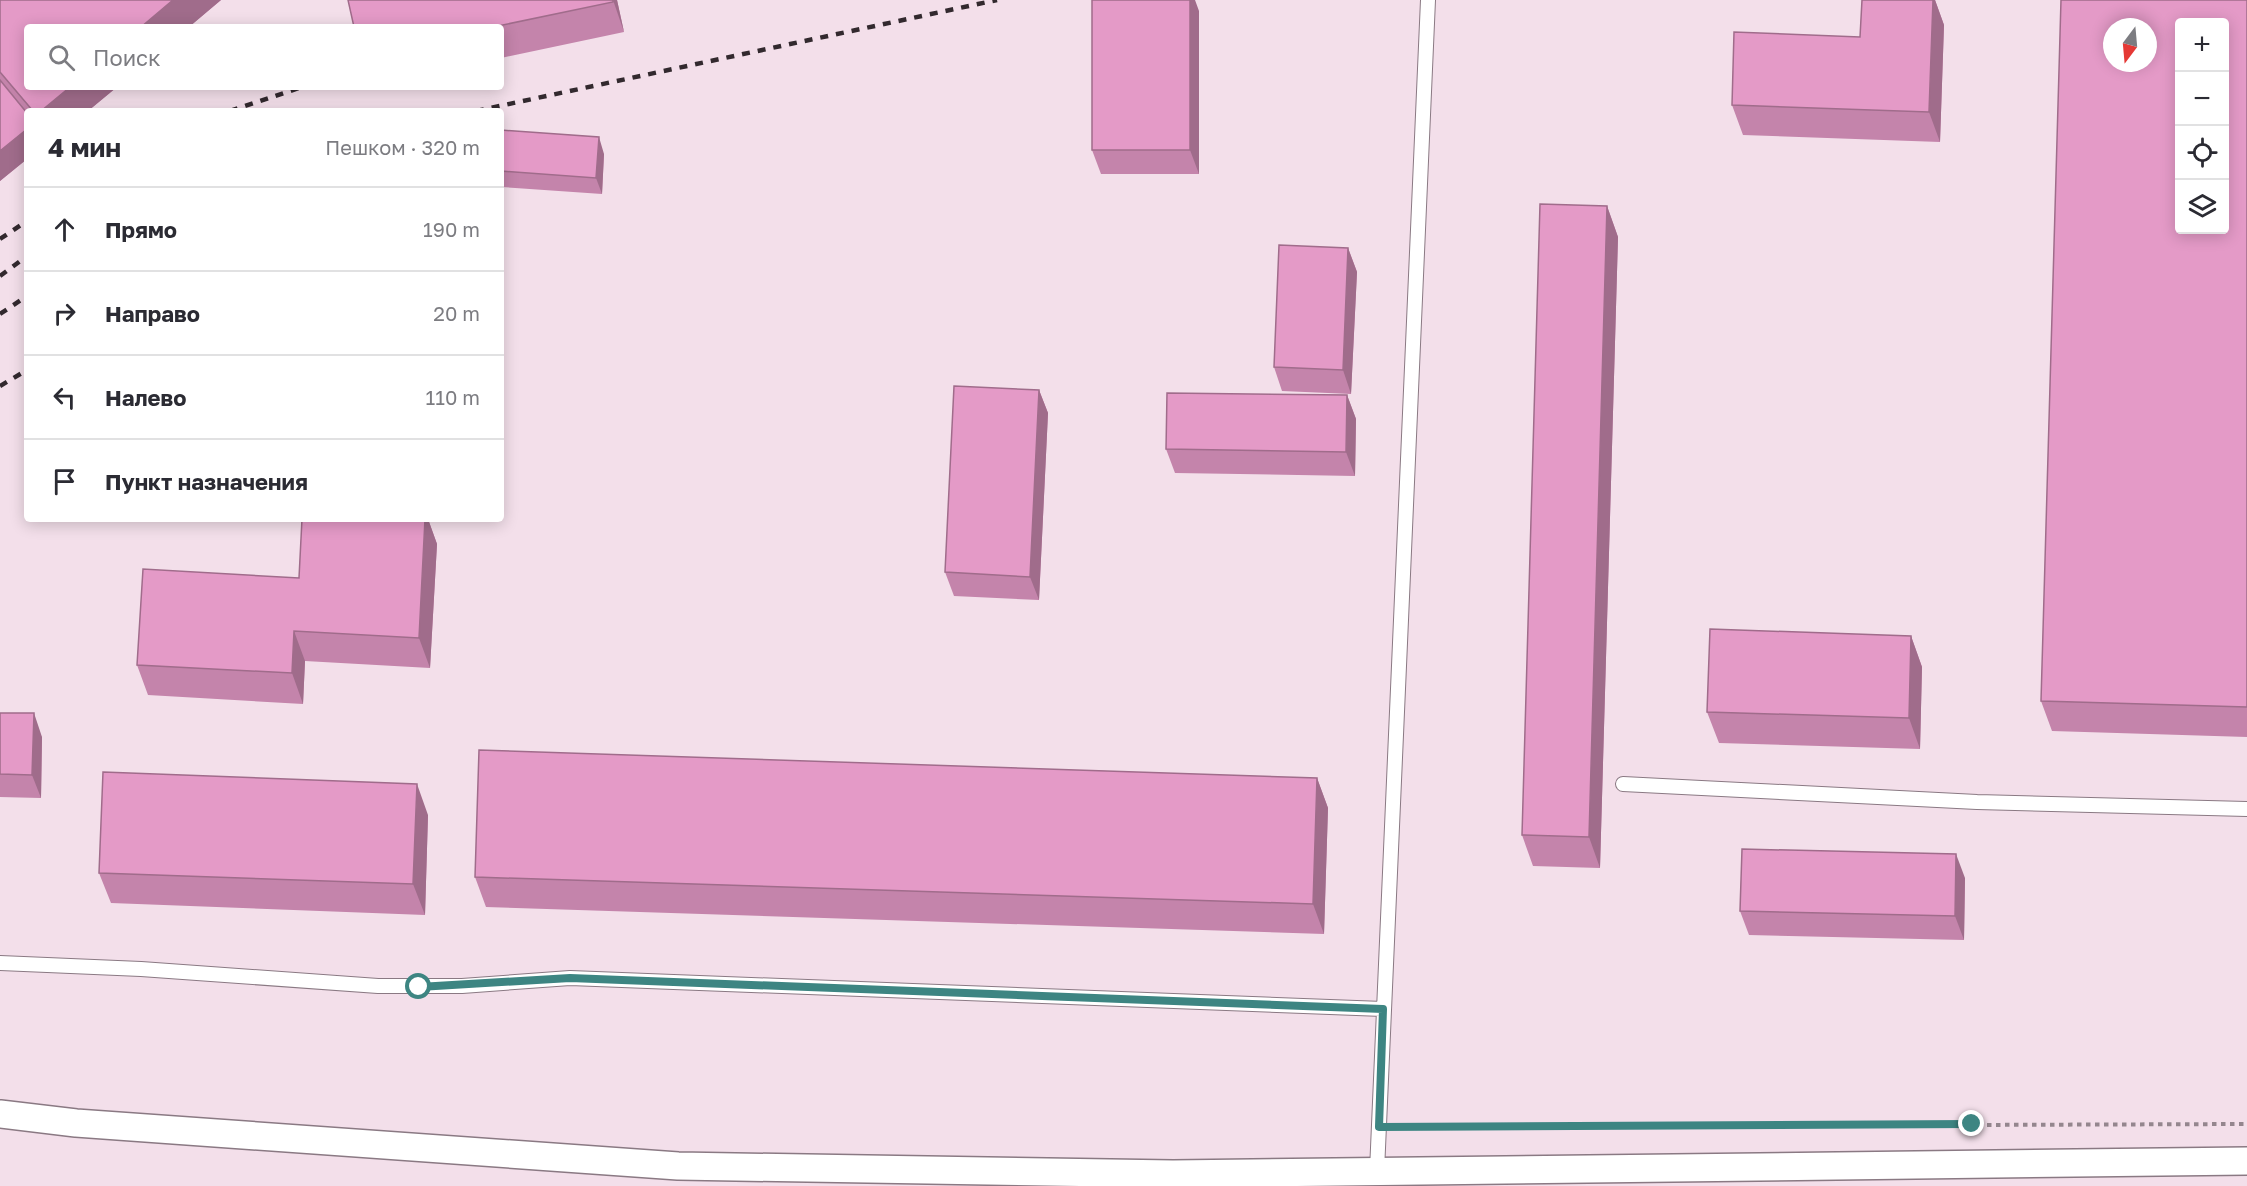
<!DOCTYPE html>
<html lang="ru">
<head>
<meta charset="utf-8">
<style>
  :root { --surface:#fff; --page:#f7f7f7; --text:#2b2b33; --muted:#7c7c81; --line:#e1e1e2 }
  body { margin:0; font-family:"Golos Text",sans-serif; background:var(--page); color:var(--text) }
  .controls { position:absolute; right:18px; top:18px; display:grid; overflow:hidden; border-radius:6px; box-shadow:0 3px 15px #0003 }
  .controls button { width:54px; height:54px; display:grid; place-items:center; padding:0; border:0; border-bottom:2px solid var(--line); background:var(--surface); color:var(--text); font:30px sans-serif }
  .compass { position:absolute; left:2103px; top:18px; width:54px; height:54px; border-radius:50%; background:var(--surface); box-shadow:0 3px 15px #0003; rotate:196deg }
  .stop { position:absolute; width:18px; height:18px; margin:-14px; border:4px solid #3d8582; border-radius:50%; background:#fff }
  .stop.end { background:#3d8582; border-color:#fff; box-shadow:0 2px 6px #0008 }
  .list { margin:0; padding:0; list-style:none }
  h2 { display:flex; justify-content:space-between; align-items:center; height:78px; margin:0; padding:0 24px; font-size:26px }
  h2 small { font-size:20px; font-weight:400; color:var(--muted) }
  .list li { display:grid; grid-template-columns:39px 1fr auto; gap:18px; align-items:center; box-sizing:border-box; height:84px; padding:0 24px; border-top:2px solid var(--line) }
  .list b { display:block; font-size:22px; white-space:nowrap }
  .list em { font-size:20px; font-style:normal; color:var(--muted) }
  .icon { flex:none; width:33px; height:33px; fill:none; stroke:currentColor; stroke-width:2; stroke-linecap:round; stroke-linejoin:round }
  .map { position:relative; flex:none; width:2247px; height:1186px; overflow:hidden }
  .search { position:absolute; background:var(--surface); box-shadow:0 3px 15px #0003; left:24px; top:24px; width:480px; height:66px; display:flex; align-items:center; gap:15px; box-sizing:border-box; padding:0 21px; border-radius:6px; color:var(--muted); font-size:22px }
  .panel { position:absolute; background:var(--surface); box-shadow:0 3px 15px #0003; left:24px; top:108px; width:480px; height:414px; border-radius:6px }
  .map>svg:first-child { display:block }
</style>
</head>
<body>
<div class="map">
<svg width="2247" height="1186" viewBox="0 0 2247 1186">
  <rect width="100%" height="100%" fill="#f3dfea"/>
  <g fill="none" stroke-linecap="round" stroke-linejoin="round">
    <defs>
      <path id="service" d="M1623,784L1977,802L2247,809
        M0,963L141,969L378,986H462L570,978L1383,1009
        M1377,1171L1428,0"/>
      <path id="minor" d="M0,1114L76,1123L678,1166L1173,1174L2247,1161"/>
    </defs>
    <use href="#service" stroke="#8a7983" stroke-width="16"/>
    <use href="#minor" stroke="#8a7983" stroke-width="30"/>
    <path stroke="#94868e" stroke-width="4" stroke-dasharray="4.5 4.5" stroke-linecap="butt" d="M1402,1127L2247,1124"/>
    <use href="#service" stroke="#fff" stroke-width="14"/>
    <use href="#minor" stroke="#fff" stroke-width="27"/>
    <path stroke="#32292e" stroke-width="4.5" stroke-dasharray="8 8" stroke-linecap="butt" d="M230,111L302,87
      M476,111L997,0
      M0,239L27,221
      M0,276L27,256
      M0,314L27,296
      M0,386L27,370"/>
  </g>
  <path fill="#c484ab" d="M0,0H221L189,27L27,87H117L88,111H27V159L0,181Z
    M617,0L624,32L501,58V27H354Z
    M1862,0H1935L1944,25L1940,142L1743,135L1732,105L1860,37Z
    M2247,0V737L2052,731L2041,701Z
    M1199,11V174H1101L1092,150Z
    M501,130L604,154L602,194L501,187Z
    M1607,206L1618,237L1600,868L1533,866L1522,835Z
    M1348,248L1357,272L1351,394L1282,391L1274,367Z
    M1039,390L1048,413L1039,600L954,596L945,572Z
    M1347,395L1356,419L1355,476L1175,473L1166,449Z
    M302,519H428L437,544L430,668L305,661L303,704L148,695L137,665L299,578Z
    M1911,636L1922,667L1920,749L1719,743L1707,712Z
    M0,713L42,737L41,798L0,797Z
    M1317,778L1328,808L1324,934L486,907L475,877Z
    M428,815L425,915L111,903L99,873Z
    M1965,878L1964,940L1749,935L1740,911Z"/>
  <path fill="#a06c8b" d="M173,0H221L189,27H141Z
    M613,0H617L624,32Z
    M1190,0H1195L1199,11V174L1190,150Z
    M1933,0H1935L1944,25L1940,142L1929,112Z
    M70,87H117L88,111H41Z
    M27,129V159L0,181V151Z
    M599,137L604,154L602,194L596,178Z
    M1607,206L1618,237L1600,868L1589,837Z
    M1348,248L1357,272L1351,394L1343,370Z
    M1039,390L1048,413L1039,600L1030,577Z
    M1347,395L1356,419L1355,476L1346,452Z
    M425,519H428L437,544L430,668L419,638Z
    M294,631L305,661L303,704L292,673Z
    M1911,636L1922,667L1920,749L1909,718Z
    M34,713L42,737L41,798L32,775Z
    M1317,778L1328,808L1324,934L1313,904Z
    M417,784L428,815L425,915L413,884Z
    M1956,854L1965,878L1964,940L1955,916Z"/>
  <path fill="#e49ac7" stroke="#a06c8b" stroke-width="1.5" fill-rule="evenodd" d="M0,0H173L141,27H27V87H70L41,111H33L0,72Z
    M348,0H613V2L493,27H354Z
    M1092,0H1190V150H1092Z
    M1862,0H1933L1929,112L1732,105L1734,32L1860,37Z
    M2061,0H2247V707L2041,701ZM2180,22H2224V230H2180ZM2112,27H2148V63H2112Z
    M0,80L27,113V129L0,151Z
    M501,130L599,137L596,178L501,171Z
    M1540,204L1607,206L1589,837L1522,835Z
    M1279,245L1348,248L1343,370L1274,367Z
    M954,386L1039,390L1030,577L945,572Z
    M1167,393L1347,395L1346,452L1166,449Z
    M302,519H425L419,638L294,631L292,673L137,665L143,569L299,578Z
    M1710,629L1911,636L1909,718L1707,712Z
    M0,713H34L32,775L0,774Z
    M479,750L1317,778L1313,904L475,877Z
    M103,772L417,784L413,884L99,873Z
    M1742,849L1956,854L1955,916L1740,911Z"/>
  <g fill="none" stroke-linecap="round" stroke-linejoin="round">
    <path stroke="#3d8582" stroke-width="8" d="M419,987L570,978L1383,1009L1379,1127L1972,1124"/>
  </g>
</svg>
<div class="controls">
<button>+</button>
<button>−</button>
<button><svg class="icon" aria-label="locate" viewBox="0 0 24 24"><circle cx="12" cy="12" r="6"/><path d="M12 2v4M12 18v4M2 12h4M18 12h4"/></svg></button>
<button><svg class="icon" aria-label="layers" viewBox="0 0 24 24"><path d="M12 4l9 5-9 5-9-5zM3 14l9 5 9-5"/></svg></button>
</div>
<svg class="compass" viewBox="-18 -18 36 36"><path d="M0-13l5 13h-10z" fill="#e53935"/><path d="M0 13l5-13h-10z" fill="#7c7c81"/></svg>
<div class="stop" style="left:419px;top:987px"></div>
<div class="stop end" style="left:1972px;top:1124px"></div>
<div class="search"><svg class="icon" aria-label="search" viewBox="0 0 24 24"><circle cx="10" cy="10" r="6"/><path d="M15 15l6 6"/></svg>Поиск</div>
<section class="panel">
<h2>4 мин<small>Пешком · 320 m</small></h2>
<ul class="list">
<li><svg class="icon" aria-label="ahead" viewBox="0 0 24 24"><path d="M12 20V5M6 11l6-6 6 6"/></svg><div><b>Прямо</b></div><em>190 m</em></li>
<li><svg class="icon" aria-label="right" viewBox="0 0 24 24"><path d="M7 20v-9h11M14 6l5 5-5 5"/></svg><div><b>Направо</b></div><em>20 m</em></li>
<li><svg class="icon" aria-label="left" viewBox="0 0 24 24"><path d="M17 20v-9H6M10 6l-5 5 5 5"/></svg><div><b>Налево</b></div><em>110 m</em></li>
<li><svg class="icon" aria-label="arrive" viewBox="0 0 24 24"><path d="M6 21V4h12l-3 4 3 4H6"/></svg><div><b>Пункт назначения</b></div></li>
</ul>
</section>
</div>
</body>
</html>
